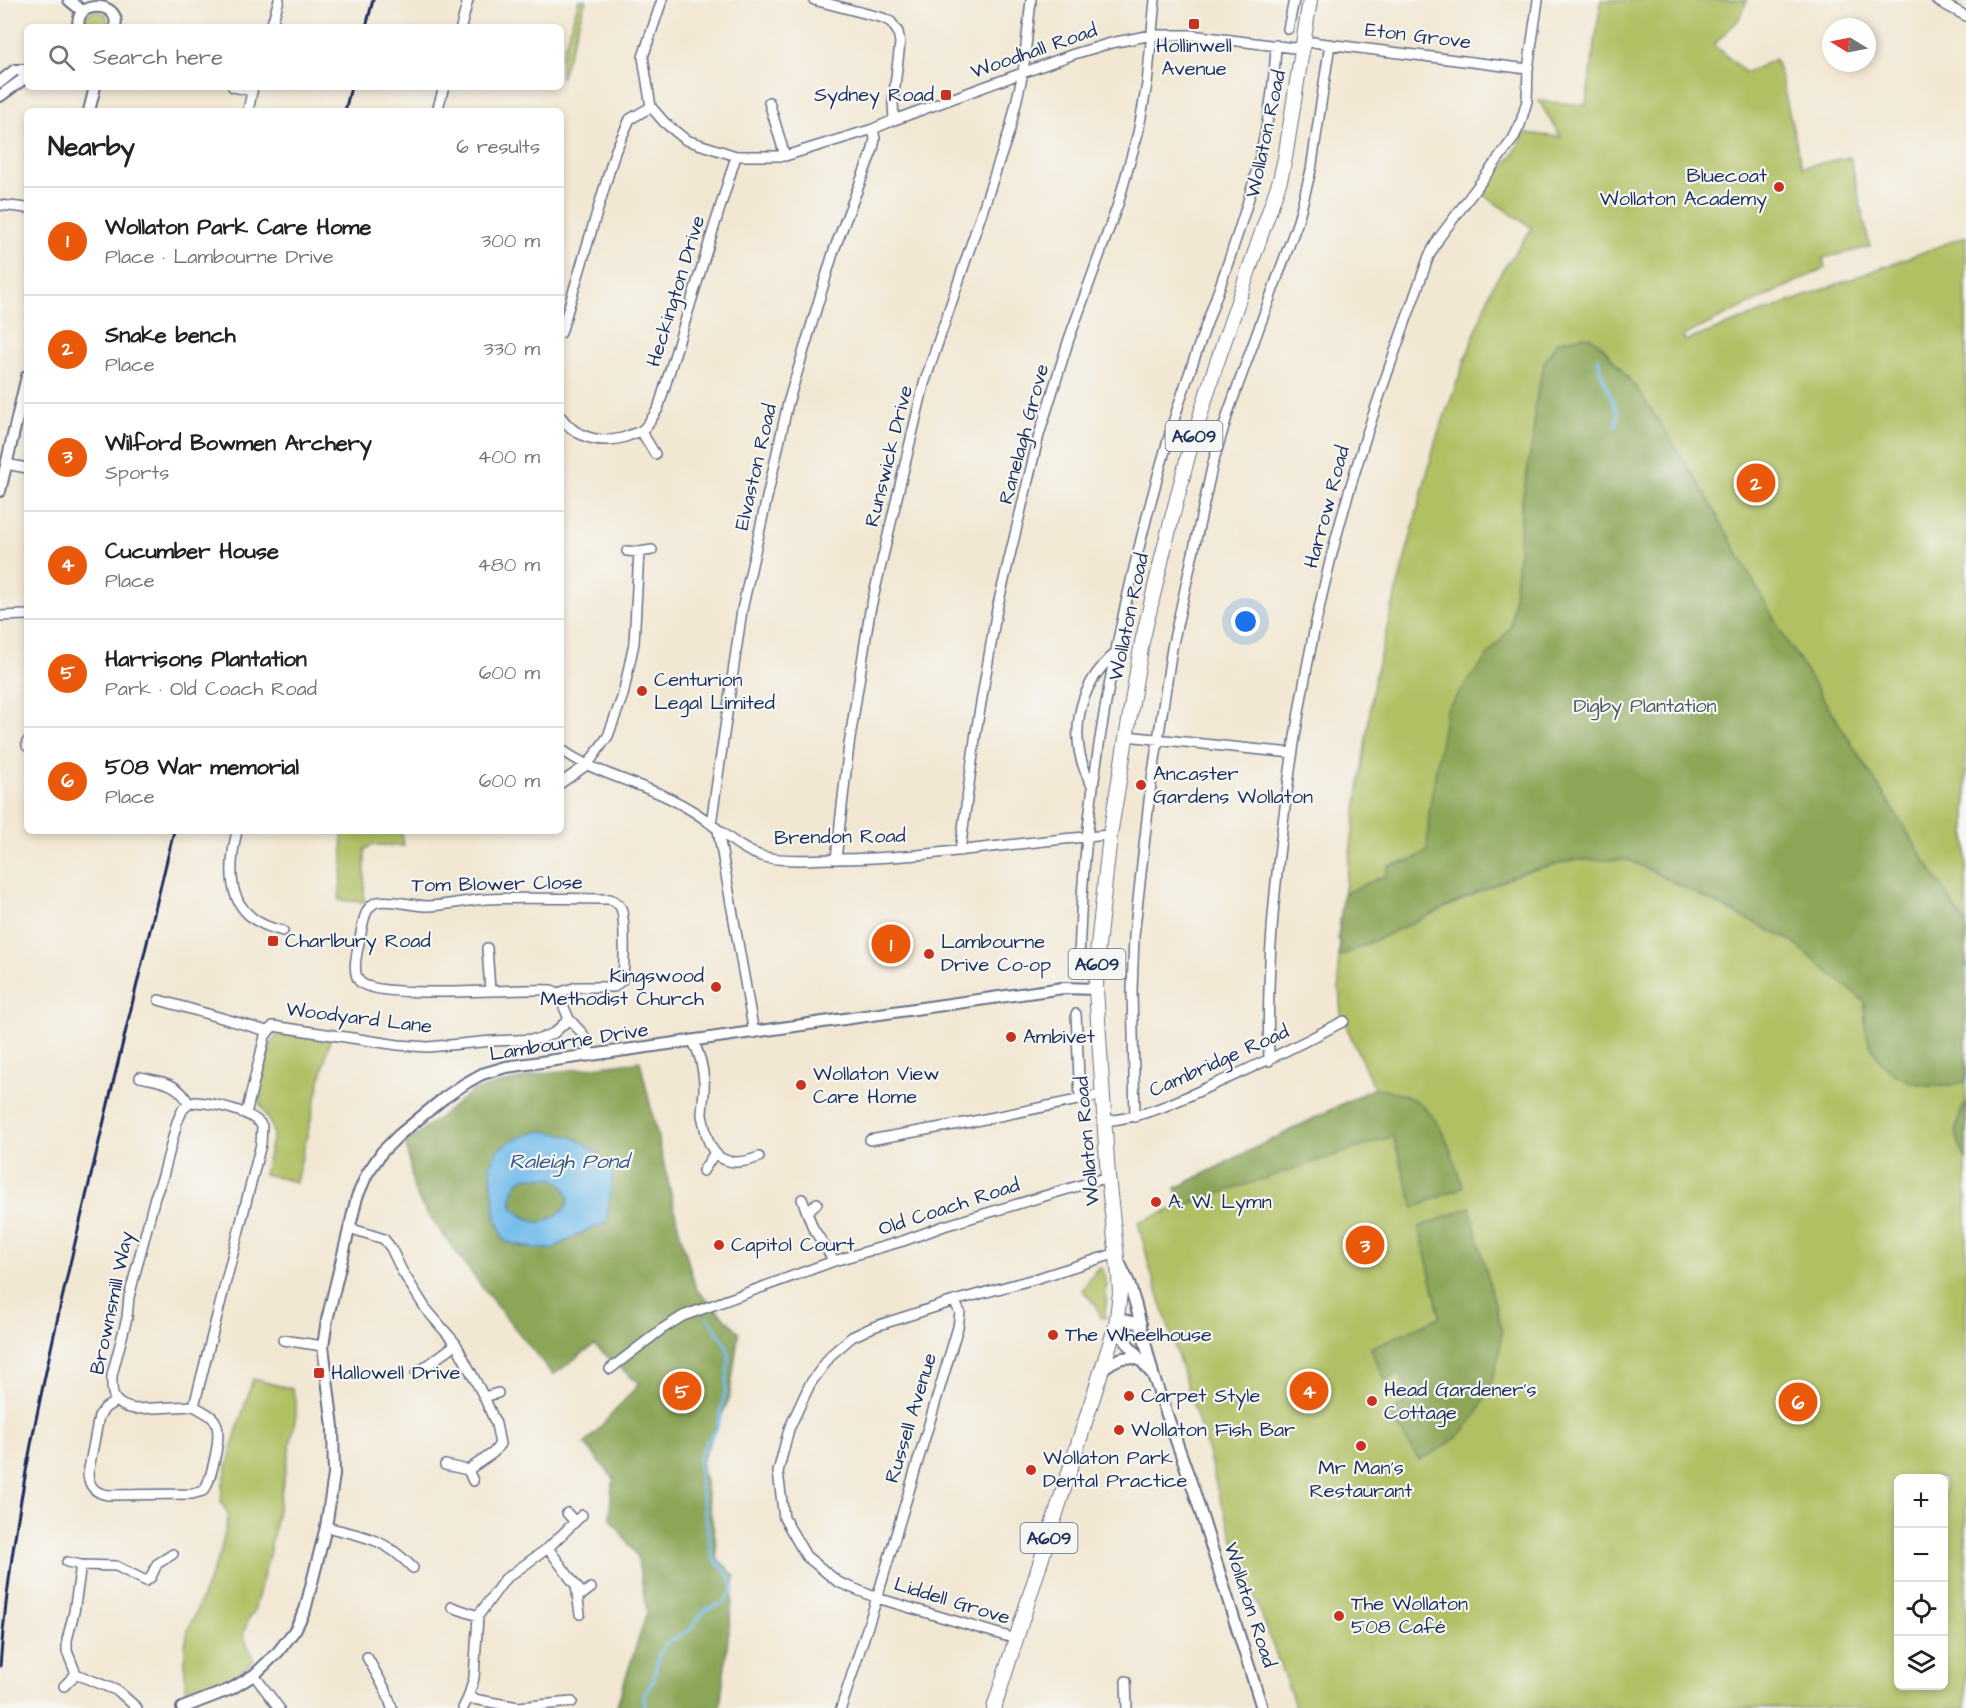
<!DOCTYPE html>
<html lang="en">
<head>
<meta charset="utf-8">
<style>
  :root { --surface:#fff; --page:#f2f2f2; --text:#222; --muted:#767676; --line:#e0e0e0; --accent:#ea580c }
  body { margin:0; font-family:"Architects Daughter",sans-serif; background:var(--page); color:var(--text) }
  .controls { position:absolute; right:18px; bottom:18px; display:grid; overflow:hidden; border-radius:9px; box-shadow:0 3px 9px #0003 }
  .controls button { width:54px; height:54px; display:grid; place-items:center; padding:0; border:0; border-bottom:2px solid var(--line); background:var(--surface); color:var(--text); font:30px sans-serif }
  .compass { position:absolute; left:1822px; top:18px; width:54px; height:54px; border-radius:50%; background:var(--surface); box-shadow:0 3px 9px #0003; rotate:280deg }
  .you { position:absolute; left:1246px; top:622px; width:21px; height:21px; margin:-15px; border:4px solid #fff; border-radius:50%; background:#1a73e8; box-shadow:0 0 0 9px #1a73e833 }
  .badge { display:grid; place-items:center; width:39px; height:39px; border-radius:50%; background:var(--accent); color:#fff; font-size:20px; font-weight:700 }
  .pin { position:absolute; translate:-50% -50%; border:3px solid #fff; box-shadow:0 2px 6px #0006 }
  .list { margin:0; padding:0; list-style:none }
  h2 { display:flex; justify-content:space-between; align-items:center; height:78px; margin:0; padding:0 24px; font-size:26px }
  h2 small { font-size:20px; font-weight:400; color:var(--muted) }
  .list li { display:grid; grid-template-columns:39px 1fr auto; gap:18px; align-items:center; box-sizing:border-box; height:108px; padding:0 24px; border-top:2px solid var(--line) }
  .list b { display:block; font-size:22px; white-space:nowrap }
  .list p { margin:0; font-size:20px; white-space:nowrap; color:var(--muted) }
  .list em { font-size:20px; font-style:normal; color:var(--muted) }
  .icon { flex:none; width:33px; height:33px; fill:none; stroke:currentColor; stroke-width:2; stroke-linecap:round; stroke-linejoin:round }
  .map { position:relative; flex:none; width:1966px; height:1708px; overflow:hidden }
  .search { position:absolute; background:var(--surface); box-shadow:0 3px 9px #0003; left:24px; top:24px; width:540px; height:66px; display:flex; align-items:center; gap:15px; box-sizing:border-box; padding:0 21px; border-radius:9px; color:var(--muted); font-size:22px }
  .panel { position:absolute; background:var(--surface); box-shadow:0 3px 9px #0003; left:24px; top:108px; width:540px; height:726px; border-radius:9px }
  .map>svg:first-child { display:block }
</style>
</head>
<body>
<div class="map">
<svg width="1966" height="1708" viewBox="0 0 1966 1708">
  <rect width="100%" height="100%" fill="#f6f6f2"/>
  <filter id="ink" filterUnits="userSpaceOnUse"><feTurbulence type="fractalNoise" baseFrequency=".0167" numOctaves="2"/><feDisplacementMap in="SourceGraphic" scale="12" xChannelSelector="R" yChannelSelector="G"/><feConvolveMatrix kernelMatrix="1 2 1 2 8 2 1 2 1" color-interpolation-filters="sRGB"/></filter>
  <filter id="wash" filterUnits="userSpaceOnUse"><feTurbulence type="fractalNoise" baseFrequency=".008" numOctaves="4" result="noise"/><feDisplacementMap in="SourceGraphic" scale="24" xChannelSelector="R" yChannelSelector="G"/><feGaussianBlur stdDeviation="1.35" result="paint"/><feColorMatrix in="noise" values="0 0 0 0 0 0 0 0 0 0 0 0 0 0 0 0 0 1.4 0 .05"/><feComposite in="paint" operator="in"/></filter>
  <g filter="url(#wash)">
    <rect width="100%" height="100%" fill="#f2e7d2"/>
    <path fill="#b0c063" stroke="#667860" stroke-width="1.5" fill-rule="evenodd" d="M579,0H586L561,79V58Z
      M1601,0H1747L1739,19L1714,45L1746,73L1775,59L1781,78L1802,167L1850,157L1870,247L1823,258L1825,268L1683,336L1685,341L1966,236V1708H1296L1238,1552L1217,1489L1209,1455L1150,1269L1138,1222L1182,1206L1176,1188L1374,1088L1341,1015L1338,970L1340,941L1338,939L1375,675L1435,442L1493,284L1532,228L1482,194L1514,153L1525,133L1561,137L1539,101L1586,105ZM1898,1478H1944V1686H1898Z
      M95,10L106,14L108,22L106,27H87C82,18 88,13 95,10Z
      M342,831H401L404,846L373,845L365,849L364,902L339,900L343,861Z
      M283,1031L330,1039L296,1182L264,1174L273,1136L272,1127L259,1102L258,1093L271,1043L276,1036Z
      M1102,1268C1110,1277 1105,1305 1105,1318H1101L1096,1305L1082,1290L1097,1269Z
      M253,1379L292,1389L296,1400V1415L269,1556L254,1611L247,1623L243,1635L254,1660C235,1678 211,1690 185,1694V1646L188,1630L220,1554L229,1515L221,1503L222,1487L236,1433Z"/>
    <path fill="#8ca659" stroke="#546a5c" stroke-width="1.5" fill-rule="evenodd" d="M1583,336L1591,337L1602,346L1641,394L1703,490L1783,635L1966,925V1081C1922,1098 1872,1074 1865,1026C1864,1018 1865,1009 1865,1002L1791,941L1629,860H1574L1520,873L1339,957L1340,941L1338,939L1343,894L1386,875L1388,866L1410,861L1427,851L1429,812L1446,710L1511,626L1519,549L1521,508L1533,437L1535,405L1544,363L1557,342Z
      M640,1061L680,1233L696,1289L739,1332L729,1399L701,1462L715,1537L717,1558L735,1576L720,1708H616L647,1612L637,1556L610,1517L611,1492L614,1479L585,1444L639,1384L594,1345L553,1375L484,1290L422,1206L414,1190L406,1143L473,1091L539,1074ZM598,1159L607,1167L606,1223L585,1231L552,1249H536L519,1246L496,1217L495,1196L491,1181Z
      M1374,1088C1390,1091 1411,1095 1423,1106C1445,1126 1454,1160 1463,1187L1414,1208L1393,1136L1182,1206L1176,1188Z
      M1966,1101V1160C1954,1133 1952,1128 1966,1101Z
      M524,1177L553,1178L563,1185L569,1199L566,1208L556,1216L541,1223L534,1221L523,1216L512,1207C511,1194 513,1184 524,1177Z
      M1470,1207L1502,1332C1499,1369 1484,1418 1452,1441C1442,1449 1430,1454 1419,1460L1390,1414L1413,1397L1398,1373L1386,1381L1370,1348L1440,1317L1419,1227Z"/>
    <path fill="#73bceb" stroke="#4776a4" stroke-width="1.5" fill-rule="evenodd" d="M540,1131C569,1134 575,1136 598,1154V1159L613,1175L606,1223L585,1231L552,1249H536L504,1241L496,1217L490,1165L497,1151L512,1140ZM525,1177L553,1178L563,1185L569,1199L566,1208L556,1216L541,1223L534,1221L523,1216L512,1207C511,1194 513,1184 525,1177Z"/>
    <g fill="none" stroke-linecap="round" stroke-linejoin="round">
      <path stroke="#73bceb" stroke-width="3" d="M1598,357L1601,373L1618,413L1616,426
        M645,1708L644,1694L654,1680L657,1660L663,1647L668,1642L690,1630L705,1610L722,1604L733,1591C733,1571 720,1570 712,1555L700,1483L699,1459L704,1447L717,1429L726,1388L729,1356L727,1347L708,1317"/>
    </g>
  </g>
  <g filter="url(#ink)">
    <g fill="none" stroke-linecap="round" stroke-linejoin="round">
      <defs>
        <path id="minor" d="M814,0L883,18L891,22L898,32L900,43L893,103L894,120
          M1936,0L1966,16
          M271,27L279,0
          M461,27L468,0
          M1288,29L1294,0
          M233,87L252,91
          M769,102L785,156
          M651,107L664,122L686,140L736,156H785L873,129L894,120L1074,54L1111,43L1152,35H1191L1294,48L1313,42L1319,43L1528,69
          M651,107L643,57L662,0
          M248,111L253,87
          M437,111L444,87
          M0,205L27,208
          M561,333L615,152L630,119L651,107
          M561,417C576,439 604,445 628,436C632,434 637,433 641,431C648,426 653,416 658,409L736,156
          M641,431L655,454
          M6,464L27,468
          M627,551L639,552L652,550
          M0,616L27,615
          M1126,736L1292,753
          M27,742V746
          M561,749C589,771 636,782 669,798C683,805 699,814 711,824C728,837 744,852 765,857C787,862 812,859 834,859C927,859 1018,841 1110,835
          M561,783L588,764L608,736L623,695L634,643L639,552
          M1093,787C1066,742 1076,686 1116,653
          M711,824L742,610L788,403L834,250L873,149L875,139L873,129
          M718,830L754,1033
          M237,831C226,878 228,919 283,931
          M960,851L976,732L997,609L1039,435L1069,339L1118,204L1138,133L1147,84L1155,0
          M836,859L849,745L870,611L924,384L1010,129L1023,73L1031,0
          M487,948L490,990
          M1079,964C1083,781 1121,598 1173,423C1211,298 1271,178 1276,45
          M558,993L577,987H614L622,980C625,969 625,918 621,908C618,903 615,901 610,899C569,899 528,897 487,899C467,900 447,906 427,906C413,906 391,899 377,902C365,906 363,923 361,933C359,946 350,971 360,982C378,1000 518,988 551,990L558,993L569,1019
          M159,1000L267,1031
          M1076,1014L1080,1099
          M693,1042C701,1055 703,1068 704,1082C705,1093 702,1104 702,1115C703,1121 705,1127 706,1133C713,1163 733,1167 759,1157
          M1269,1061C1266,965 1275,879 1288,785C1302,681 1323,576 1354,475C1376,401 1403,329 1429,256L1439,238L1513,139L1520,125L1527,101L1528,69L1538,0
          M140,1077C162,1082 178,1082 189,1104
          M195,1102C212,1103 253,1111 262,1126L261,1144L194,1406L135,1409C113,1405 111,1396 112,1375L127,1318L129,1297L155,1197L163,1176L177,1122L183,1109L189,1104Z
          M246,1114L265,1036L273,1026L398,1045L428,1047L492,1041L540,1039L554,1033L569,1019L583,1034L591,1056
          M1135,1117L1132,991L1134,936L1150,792L1172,648L1213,463L1229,410L1298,221L1311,170L1330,44
          M1104,1121C1142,1118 1174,1103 1208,1087C1255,1067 1299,1045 1344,1021
          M870,1140L970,1122L1102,1095
          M703,1171L714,1154
          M802,1199L813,1228L834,1261
          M807,1212L817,1203
          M349,1228L384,1239L391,1248L402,1271L426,1309L456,1344L484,1397L496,1424L500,1444L493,1453L468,1470
          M283,1340L323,1346
          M610,1369L662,1329L683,1316L834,1261L903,1241L944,1226L1108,1177
          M416,1374L456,1344
          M484,1397L498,1393
          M116,1401L105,1408L99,1416L88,1474C89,1487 95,1493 108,1495L192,1494L203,1491L206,1487C212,1474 222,1436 216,1423C213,1415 200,1410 194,1406
          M445,1465L468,1470L473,1481
          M567,1513L575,1522
          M326,1527C366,1537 384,1538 413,1568
          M548,1548L576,1586L580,1614
          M67,1562L81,1565
          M576,1586L583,1594L591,1588
          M452,1607L478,1616
          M1016,1639L877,1598L838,1582L806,1556L784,1518L778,1472L789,1429L810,1384L832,1354L852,1337L873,1327L954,1301L1038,1278L1117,1253
          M367,1657L386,1691L392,1708
          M254,1675L279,1708
          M1126,1681L1127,1708
          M64,1686L76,1674
          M468,1698L518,1707L572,1702
          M137,1708L118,1691L76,1674L67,1651V1640L74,1612L81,1565L116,1566L146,1581L151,1577L157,1564L173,1554
          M463,1708L468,1698L474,1678L478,1616L505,1579L548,1548L582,1515
          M841,1708L877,1598L958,1327L960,1312L954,1301"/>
        <path id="tertiary" d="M69,0L81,10
          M79,27C72,0 122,0 115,27
          M0,82L15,70H27
          M0,96L22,80L27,71
          M89,111L95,87
          M0,491L27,376
          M1121,1266L1129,1283L1136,1306L1154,1378L1194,1491L1262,1708
          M1116,1325L1124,1320L1141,1324
          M1116,1329L1151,1373
          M1104,1368C1117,1358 1127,1354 1142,1361
          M182,1708L231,1689L254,1675L278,1652L295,1630L305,1610L326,1527L334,1475L333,1427L323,1346L327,1320L357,1197L367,1174L382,1152L399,1135L444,1098L466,1083L482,1074L506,1067L1063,988L1096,989"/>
        <path id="primary" d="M994,1708L1116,1325L1120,1293L1119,1276L1108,1177L1096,989L1097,955L1110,835L1142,642L1165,545L1188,456L1213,374L1280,180L1285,158L1310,0"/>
      </defs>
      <use href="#minor" stroke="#666f87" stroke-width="12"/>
      <use href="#tertiary" stroke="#666f87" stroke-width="14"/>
      <use href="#primary" stroke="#666f87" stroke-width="16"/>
      <use href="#minor" stroke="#fff" stroke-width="9"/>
      <use href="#tertiary" stroke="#fff" stroke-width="10"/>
      <use href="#primary" stroke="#fff" stroke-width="14"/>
      <path stroke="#1b2f5e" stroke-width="3" d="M366,27L373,0
        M345,111L351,87
        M0,1666C10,1532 39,1399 69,1268C103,1122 139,977 174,831"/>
    </g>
  </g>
  <g fill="#c8321e" stroke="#f6f6f2" stroke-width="2">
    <rect x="1188" y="18" width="12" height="12" rx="3"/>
    <rect x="940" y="89" width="12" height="12" rx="3"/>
    <circle cx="1779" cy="187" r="6"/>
    <circle cx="642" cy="691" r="6"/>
    <circle cx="1141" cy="785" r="6"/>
    <rect x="267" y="935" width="12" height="12" rx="3"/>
    <circle cx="929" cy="954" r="6"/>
    <circle cx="716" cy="987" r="6"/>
    <circle cx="1011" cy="1037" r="6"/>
    <circle cx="801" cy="1085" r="6"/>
    <circle cx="1156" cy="1202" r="6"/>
    <circle cx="719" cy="1245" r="6"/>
    <circle cx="1053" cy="1335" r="6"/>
    <rect x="313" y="1367" width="12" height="12" rx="3"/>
    <circle cx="1129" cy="1396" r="6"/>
    <circle cx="1372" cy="1401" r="6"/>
    <circle cx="1119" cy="1430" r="6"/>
    <circle cx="1361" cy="1446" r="6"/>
    <circle cx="1031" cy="1470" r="6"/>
    <circle cx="1339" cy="1616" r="6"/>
  </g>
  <g text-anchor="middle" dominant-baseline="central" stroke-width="4.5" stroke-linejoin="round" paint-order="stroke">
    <g fill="#f6f6f2" stroke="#5d6b8a" stroke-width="1.5">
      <rect x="1165.5" y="421" width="57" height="30" rx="4.5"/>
      <rect x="1068.5" y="949" width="57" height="30" rx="4.5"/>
      <rect x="1020.5" y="1523" width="57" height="30" rx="4.5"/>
    </g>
    <g font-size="18" font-weight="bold" fill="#1b2f5e">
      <text x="1194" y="436">A609</text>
      <text x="1097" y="964">A609</text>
      <text x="1049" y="1538">A609</text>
    </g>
    <g font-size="20" fill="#1b2f5e" stroke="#f6f6f2">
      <text transform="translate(1418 36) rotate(7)">Eton Grove</text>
      <text transform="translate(1034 51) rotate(-19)">Woodhall Road</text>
      <text transform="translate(1266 134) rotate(-78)">Wollaton Road</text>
      <text transform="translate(676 291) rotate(-73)">Heckington Drive</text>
      <text transform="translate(1024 434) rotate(-75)">Ranelagh Grove</text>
      <text transform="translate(889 456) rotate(-76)">Runswick Drive</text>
      <text transform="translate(756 467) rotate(-77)">Elvaston Road</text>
      <text transform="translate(1327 507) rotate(-75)">Harrow Road</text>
      <text transform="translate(1129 617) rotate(-78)">Wollaton Road</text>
      <text transform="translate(840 837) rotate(-1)">Brendon Road</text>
      <text transform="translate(497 884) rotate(-1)">Tom Blower Close</text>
      <text transform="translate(359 1018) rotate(7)">Woodyard Lane</text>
      <text transform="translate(569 1042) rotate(-9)">Lambourne Drive</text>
      <text transform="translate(1219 1061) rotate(-24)">Cambridge Road</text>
      <text transform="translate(1087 1141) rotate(-95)">Wollaton Road</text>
      <text transform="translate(949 1207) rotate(-18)">Old Coach Road</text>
      <text transform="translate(112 1303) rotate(-78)">Brownsmill Way</text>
      <text transform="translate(911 1418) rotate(-73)">Russell Avenue</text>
      <text transform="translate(952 1601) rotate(17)">Liddell Grove</text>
      <text transform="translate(1250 1605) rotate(72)">Wollaton Road</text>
    </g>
    <g font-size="20" fill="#1b2f5e" stroke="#f6f6f2" text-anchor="start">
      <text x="1194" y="46" text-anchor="middle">Hollinwell<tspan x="1194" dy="23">Avenue</tspan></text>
      <text x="934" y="95" text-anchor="end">Sydney Road</text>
      <text x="1767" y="176" text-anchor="end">Bluecoat<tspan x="1767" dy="23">Wollaton Academy</tspan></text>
      <text x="654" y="680">Centurion<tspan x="654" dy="23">Legal Limited</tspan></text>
      <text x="1153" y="774">Ancaster<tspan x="1153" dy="23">Gardens Wollaton</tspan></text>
      <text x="285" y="941">Charlbury Road</text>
      <text x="941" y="942">Lambourne<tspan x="941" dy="23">Drive Co-op</tspan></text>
      <text x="704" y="976" text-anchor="end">Kingswood<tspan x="704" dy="23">Methodist Church</tspan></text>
      <text x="1023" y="1037">Ambivet</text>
      <text x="813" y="1074">Wollaton View<tspan x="813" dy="23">Care Home</tspan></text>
      <text x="1168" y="1202">A. W. Lymn</text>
      <text x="731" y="1245">Capitol Court</text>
      <text x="1065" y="1335">The Wheelhouse</text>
      <text x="331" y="1373">Hallowell Drive</text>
      <text x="1384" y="1390">Head Gardener's<tspan x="1384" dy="23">Cottage</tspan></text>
      <text x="1141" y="1396">Carpet Style</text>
      <text x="1131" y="1430">Wollaton Fish Bar</text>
      <text x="1043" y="1458">Wollaton Park<tspan x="1043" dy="23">Dental Practice</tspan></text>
      <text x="1361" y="1468" text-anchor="middle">Mr Man's<tspan x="1361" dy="23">Restaurant</tspan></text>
      <text x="1351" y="1604">The Wollaton<tspan x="1351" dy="23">508 Café</tspan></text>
    </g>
    <g font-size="20" fill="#485a60" stroke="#f6f6f2">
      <text x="1645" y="706">Digby Plantation</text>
    </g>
    <g font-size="21" font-style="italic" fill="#355988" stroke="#f6f6f2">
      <text x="569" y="1161">Raleigh Pond</text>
    </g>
  </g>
</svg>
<div class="controls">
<button>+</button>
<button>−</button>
<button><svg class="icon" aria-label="locate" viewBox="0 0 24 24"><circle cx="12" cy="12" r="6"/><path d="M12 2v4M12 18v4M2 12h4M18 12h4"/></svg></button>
<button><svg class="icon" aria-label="layers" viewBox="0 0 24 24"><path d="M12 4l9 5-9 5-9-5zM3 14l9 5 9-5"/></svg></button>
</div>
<svg class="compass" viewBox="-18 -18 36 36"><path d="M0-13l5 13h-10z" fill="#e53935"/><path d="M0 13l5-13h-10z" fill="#767676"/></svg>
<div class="you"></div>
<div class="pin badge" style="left:891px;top:944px">1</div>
<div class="pin badge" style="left:1756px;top:483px">2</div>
<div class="pin badge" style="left:1365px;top:1245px">3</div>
<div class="pin badge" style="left:1309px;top:1391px">4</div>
<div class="pin badge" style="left:682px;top:1391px">5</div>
<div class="pin badge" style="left:1798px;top:1402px">6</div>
<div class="search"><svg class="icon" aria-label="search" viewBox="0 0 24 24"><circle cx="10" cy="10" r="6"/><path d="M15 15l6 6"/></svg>Search here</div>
<section class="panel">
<h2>Nearby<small>6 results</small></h2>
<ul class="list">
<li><span class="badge">1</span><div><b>Wollaton Park Care Home</b><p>Place · Lambourne Drive</p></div><em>300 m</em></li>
<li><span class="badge">2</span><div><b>Snake bench</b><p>Place</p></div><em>330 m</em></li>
<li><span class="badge">3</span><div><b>Wilford Bowmen Archery</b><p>Sports</p></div><em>400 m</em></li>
<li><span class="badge">4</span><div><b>Cucumber House</b><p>Place</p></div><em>480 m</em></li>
<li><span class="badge">5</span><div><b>Harrisons Plantation</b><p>Park · Old Coach Road</p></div><em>600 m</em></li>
<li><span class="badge">6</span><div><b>508 War memorial</b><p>Place</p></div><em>600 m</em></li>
</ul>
</section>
</div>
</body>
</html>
